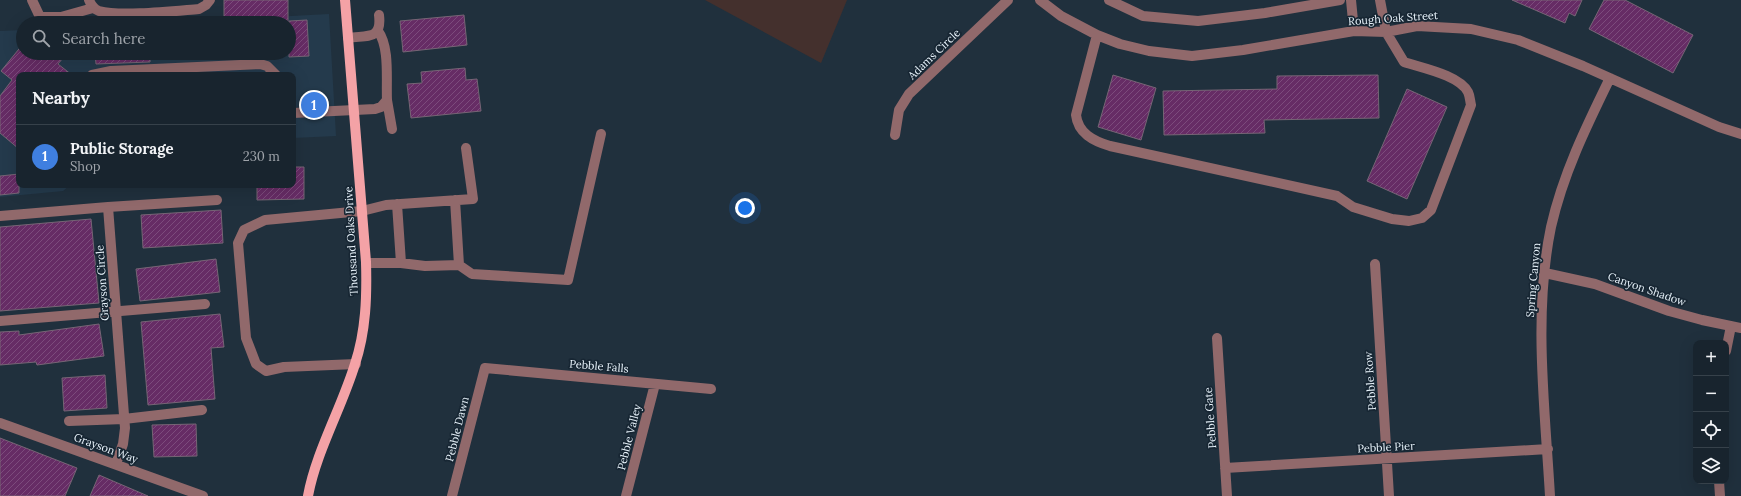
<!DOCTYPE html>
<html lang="en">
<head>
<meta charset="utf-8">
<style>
  :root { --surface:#18242e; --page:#25303a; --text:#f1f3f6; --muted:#9fa4aa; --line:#36414a; --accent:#bca0f2 }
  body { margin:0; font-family:Lora,serif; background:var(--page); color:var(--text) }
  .controls { position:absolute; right:12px; bottom:12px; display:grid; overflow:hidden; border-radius:8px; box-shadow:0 4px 16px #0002 }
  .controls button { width:36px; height:36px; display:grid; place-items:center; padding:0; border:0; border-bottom:1px solid var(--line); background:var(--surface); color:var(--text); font:20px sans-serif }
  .you { position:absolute; left:745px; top:208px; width:14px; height:14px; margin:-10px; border:3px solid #fff; border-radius:50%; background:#1a73e8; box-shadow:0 0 0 6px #1a73e833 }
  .badge { display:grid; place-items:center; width:26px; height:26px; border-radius:50%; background:var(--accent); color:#fff; font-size:13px; font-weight:700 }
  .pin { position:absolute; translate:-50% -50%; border:2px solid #fff; box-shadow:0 1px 4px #0006 }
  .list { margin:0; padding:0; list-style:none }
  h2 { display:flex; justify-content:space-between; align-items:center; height:52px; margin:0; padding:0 16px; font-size:17px }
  h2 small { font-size:13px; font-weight:400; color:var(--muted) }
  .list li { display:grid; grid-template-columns:26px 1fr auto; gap:12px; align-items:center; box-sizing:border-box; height:64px; padding:0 16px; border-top:1px solid var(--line) }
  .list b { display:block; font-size:15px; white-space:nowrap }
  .list p { margin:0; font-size:13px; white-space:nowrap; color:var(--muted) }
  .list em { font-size:13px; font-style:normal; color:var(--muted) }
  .icon { flex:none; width:22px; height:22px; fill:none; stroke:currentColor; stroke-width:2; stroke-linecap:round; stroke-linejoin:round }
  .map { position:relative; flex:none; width:1741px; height:496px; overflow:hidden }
  .search { position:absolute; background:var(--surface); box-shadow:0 4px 16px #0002; left:16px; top:16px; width:280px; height:44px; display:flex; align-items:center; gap:10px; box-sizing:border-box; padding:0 14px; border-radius:22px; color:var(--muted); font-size:15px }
  .panel { position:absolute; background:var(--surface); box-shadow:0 4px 16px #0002; left:16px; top:72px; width:280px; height:116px; border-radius:8px }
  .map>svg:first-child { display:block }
</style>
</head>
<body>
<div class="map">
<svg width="1741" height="496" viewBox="0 0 1741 496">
  <defs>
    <pattern id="building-hatch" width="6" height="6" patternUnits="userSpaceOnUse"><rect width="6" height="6" fill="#662c65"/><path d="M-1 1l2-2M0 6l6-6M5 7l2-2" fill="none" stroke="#7c4b7c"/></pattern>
  </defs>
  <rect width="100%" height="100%" fill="#20303d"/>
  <path fill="#243a4c" d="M329,14L336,136L293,138V75H19V185H70L63,191L0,197V31L23,30V53H289V23H155Z"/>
  <path fill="#44302d" d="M705,0H847L821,63Z"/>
  <path fill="url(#building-hatch)" stroke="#766575" d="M224,0H288V23H224Z
    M1512,0H1582L1575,16L1569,13L1565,23Z
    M1604,0H1625L1693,35L1673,73L1589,29Z
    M464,15L467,45L403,52L400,21Z
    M307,20L309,56L289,57V21Z
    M23,44V53H67L58,64L72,75H19V149L0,133V96L12,80L1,71Z
    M95,53H150V62L96,64Z
    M465,68L466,80L477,79L481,111L411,118L407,84L422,83L421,72Z
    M1113,75L1156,88L1141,140L1098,127Z
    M1378,75L1379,118L1264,120L1265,133L1164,135L1163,91L1277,89V76Z
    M1407,89L1447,107L1407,199L1367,181Z
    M293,167H304V199L257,200V185H293Z
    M19,174V193L0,195V176Z
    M221,210L223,243L143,248L141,215Z
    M91,219L99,303L0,311V227Z
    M216,259L220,292L140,301L136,269Z
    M220,314L224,347L211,348L215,399L148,405L141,322Z
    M99,324L104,356L37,365L36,362L0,365V332L19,331V335Z
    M105,375L107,408L64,411L62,378Z
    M196,424L197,456L154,457L152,425Z
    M0,438L77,468L65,496H0Z
    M99,475L148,496H90Z"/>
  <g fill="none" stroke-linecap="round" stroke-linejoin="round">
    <path stroke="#91696b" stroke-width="10" d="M32,0L40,17H61L93,8
      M89,0C91,5 93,9 99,11C120,17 174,11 199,9L206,5L210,0
      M1040,0L1061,16L1097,35L1120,44L1149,51L1192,56L1243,50L1354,31L1386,32L1417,26L1471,29L1518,40L1583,66L1719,127L1741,134
      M1109,0L1143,16L1198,21L1265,13L1340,0
      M1351,0L1354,31
      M1097,35L1076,115C1078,133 1093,141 1110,146L1337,196L1353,207L1392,219L1409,221L1422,218L1431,210L1471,105C1470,101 1470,96 1468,92C1459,75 1422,68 1404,62L1386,32L1380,0
      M348,38C368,35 382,40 379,15
      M92,75L111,71L260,64L267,66L276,75
      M387,100L392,129
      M293,113L375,109L381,107L387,100C386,80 390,47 378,31
      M895,135L899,110L909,94L1008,0
      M397,204L401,263L425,266L459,265L455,200
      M108,207L217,200
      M0,216L108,207L125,428L123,444L116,464
      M366,263H401
      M1375,264L1389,496
      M459,265L472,274L568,280L601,134
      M1545,273L1595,284L1669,311L1702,320L1741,328
      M0,321L205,304
      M1217,338L1227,496
      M1726,351L1731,326
      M356,364L284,367L266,371L256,364L246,338L238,243L244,230L265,220L362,211L386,205L473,199L466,148
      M69,421L124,419L202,410
      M0,423L203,496
      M1225,468L1548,449
      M1719,481L1720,496
      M452,496L485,368L711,389
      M626,496L655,384
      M1550,496C1545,408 1533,314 1551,227C1563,174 1586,127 1610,78"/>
    <path stroke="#f4a2a6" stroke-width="10" d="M308,496C316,452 342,407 355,364C366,331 367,296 366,262L345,0"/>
  </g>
  <g text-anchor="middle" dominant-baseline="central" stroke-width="3.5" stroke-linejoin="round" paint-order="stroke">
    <g font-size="11" fill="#e8f3fb" stroke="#172633">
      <text transform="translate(1393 18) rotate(-4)">Rough Oak Street</text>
      <text transform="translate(934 54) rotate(-44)">Adams Circle</text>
      <text transform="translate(351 241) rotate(-93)">Thousand Oaks Drive</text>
      <text transform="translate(1533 280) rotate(-85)">Spring Canyon</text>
      <text transform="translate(102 283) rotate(-94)">Grayson Circle</text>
      <text transform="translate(1647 289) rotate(19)">Canyon Shadow</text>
      <text transform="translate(599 366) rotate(5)">Pebble Falls</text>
      <text transform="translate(1370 381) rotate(-94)">Pebble Row</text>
      <text transform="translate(1210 418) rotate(-94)">Pebble Gate</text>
      <text transform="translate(457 429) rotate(-76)">Pebble Dawn</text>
      <text transform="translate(629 437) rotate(-76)">Pebble Valley</text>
      <text transform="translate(1386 447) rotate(-3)">Pebble Pier</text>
      <text transform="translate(106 448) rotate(20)">Grayson Way</text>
    </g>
  </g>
</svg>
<div class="controls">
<button>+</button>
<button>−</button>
<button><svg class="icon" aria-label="locate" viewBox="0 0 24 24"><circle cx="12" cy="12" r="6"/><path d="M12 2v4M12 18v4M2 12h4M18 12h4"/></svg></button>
<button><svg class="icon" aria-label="layers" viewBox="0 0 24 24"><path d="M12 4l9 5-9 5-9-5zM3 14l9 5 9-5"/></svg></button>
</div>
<div class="you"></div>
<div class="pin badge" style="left:314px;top:105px;background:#3f7fe0">1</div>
<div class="search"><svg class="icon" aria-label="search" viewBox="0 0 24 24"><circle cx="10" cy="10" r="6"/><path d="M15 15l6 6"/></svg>Search here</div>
<section class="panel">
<h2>Nearby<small></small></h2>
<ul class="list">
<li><span class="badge" style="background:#3f7fe0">1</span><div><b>Public Storage</b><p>Shop</p></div><em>230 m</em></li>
</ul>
</section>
</div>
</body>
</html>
